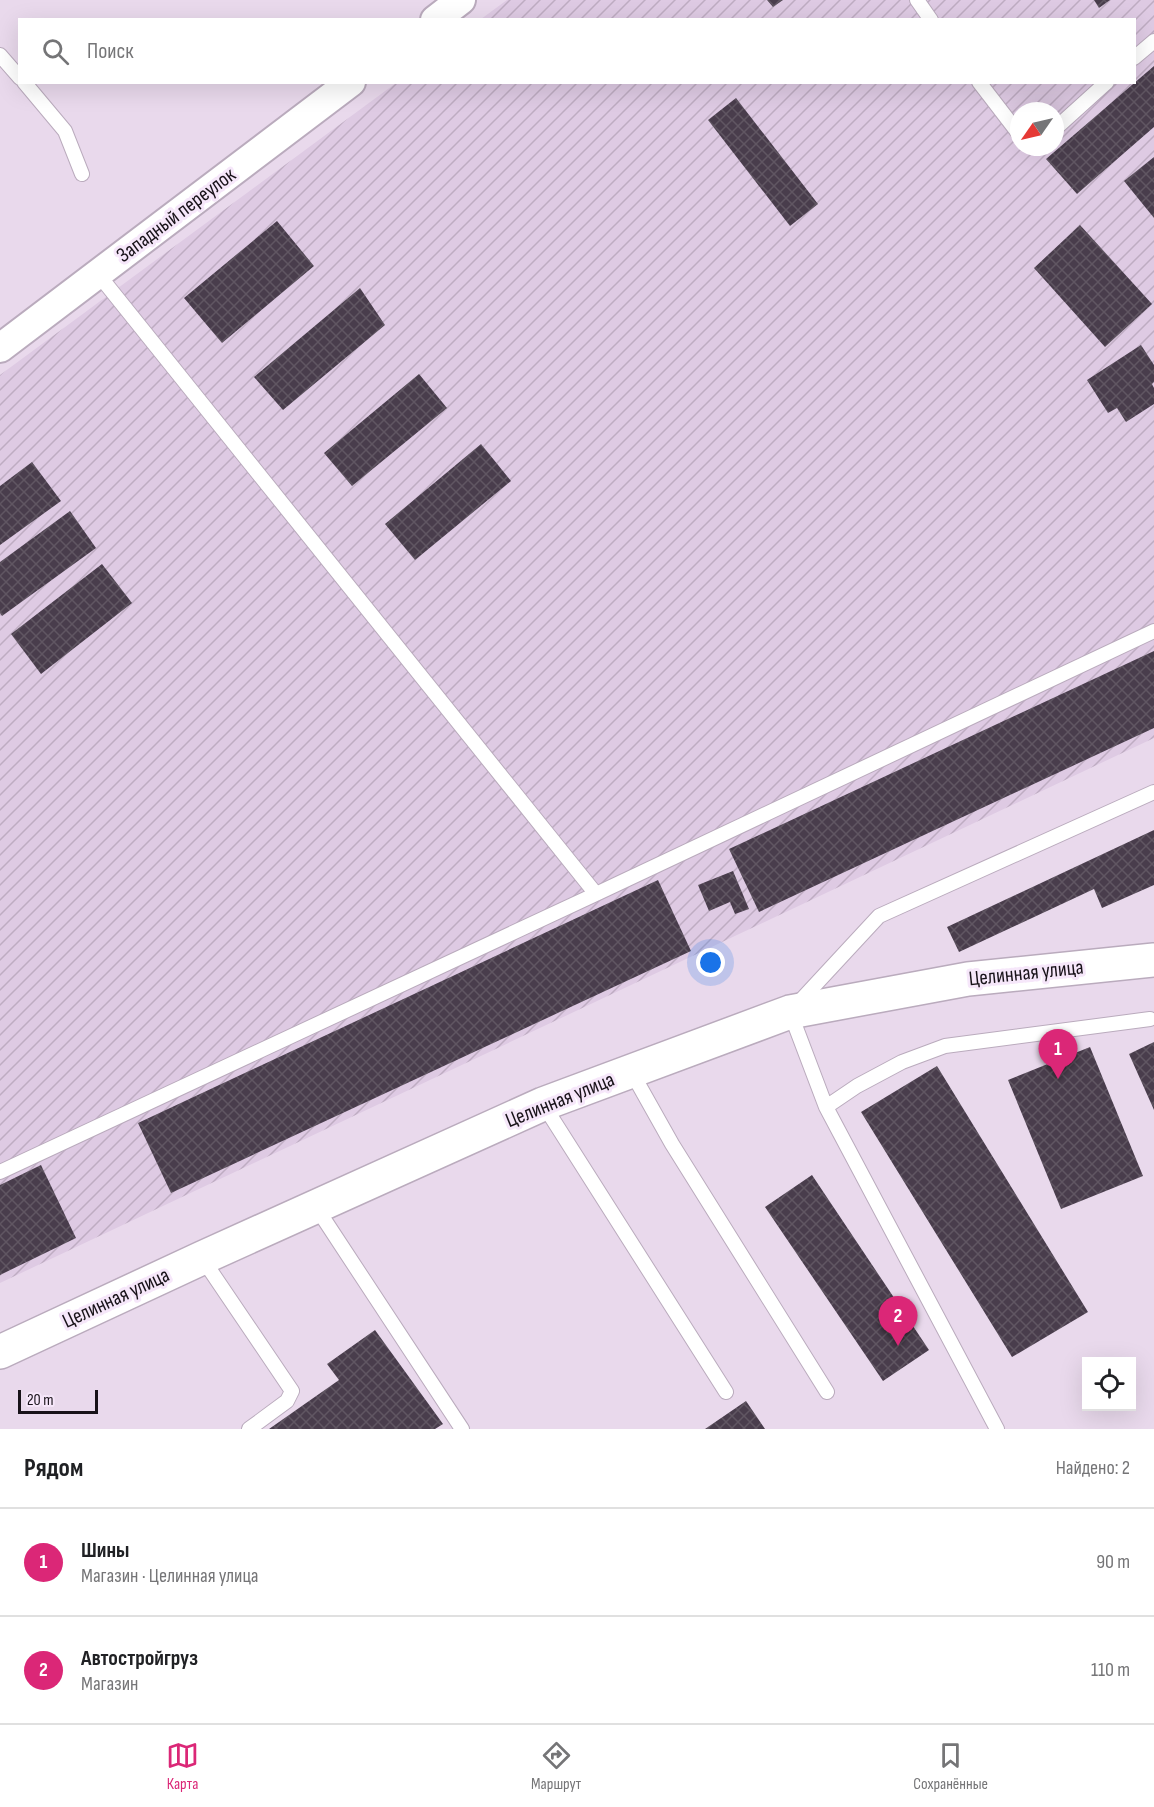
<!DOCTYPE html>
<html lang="ru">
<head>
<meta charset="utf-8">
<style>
  :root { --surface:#fff; --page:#f2f2f2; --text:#202124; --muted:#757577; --line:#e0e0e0; --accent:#db2777 }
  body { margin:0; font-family:"Sofia Sans Condensed",sans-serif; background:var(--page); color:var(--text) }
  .controls { position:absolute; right:18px; bottom:18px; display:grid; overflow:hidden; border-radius:0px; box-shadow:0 6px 24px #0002 }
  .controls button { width:54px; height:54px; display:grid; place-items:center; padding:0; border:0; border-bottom:2px solid var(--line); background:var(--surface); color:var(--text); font:30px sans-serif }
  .compass { position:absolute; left:1010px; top:102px; width:54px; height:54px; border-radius:50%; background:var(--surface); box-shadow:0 6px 24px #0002; rotate:236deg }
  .scale { position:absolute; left:18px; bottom:15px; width:80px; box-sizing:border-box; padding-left:6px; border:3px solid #181219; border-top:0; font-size:16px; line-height:21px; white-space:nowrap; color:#181219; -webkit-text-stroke:4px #f6e7fa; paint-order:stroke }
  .you { position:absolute; left:711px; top:963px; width:21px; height:21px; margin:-15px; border:4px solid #fff; border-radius:50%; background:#1a73e8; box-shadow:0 0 0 9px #1a73e833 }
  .badge { display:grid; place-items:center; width:39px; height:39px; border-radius:50%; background:var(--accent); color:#fff; font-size:20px; font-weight:700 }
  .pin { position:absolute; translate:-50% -50px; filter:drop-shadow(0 2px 3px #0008) }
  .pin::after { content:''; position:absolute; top:32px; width:21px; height:18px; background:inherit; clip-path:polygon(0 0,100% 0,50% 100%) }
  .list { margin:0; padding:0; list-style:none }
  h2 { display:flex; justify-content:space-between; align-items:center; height:78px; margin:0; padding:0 24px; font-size:26px }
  h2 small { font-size:20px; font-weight:400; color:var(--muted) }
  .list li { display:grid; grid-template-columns:39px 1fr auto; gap:18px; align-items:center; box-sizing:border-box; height:108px; padding:0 24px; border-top:2px solid var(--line) }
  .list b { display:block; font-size:22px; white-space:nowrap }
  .list p { margin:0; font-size:20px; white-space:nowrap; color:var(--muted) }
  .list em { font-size:20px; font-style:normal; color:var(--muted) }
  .icon { flex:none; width:33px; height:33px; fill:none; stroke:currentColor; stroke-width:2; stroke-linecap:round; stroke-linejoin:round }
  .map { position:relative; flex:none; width:1154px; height:1429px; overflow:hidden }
  .search { position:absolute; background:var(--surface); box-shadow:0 6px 24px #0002; left:18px; right:18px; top:18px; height:66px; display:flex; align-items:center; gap:15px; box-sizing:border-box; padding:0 21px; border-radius:0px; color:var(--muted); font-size:22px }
  .sheet { height:294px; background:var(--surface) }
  nav { display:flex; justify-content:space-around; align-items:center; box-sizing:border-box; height:84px; border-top:2px solid var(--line); background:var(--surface); font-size:16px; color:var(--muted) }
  nav a { display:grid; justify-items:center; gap:3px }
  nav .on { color:var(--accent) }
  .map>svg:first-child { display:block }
</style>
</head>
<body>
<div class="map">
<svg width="1154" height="1429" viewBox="0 0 1154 1429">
  <defs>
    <pattern id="industrial-furrows" width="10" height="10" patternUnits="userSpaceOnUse" patternTransform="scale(1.5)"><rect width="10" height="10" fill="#decae3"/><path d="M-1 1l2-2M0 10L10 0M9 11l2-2" fill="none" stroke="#beacc2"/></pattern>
    <pattern id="building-cross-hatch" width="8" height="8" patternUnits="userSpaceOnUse" patternTransform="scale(1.5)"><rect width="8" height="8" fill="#493d4c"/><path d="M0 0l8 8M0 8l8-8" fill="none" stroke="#605662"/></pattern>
  </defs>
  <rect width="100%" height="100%" fill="#e9d9ec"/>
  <path fill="url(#industrial-furrows)" fill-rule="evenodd" d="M507,0H1154V738L0,1283V375L396,83L1134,82V20L481,19ZM1019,111H1055V147H1019Z"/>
  <path fill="url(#building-cross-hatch)" d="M767,0H783L773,7Z
    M1094,0H1110L1099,8Z
    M1154,66V127L1077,194L1046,159Z
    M736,98L818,204L790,226L708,120Z
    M1154,157V218L1124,181Z
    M277,221L314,266L222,343L184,298Z
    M1080,225L1152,304L1105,347L1034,268Z
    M360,288L385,325L283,410L254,377Z
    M1141,345L1154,365V382L1152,384L1154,388V404L1126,422L1117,408L1108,413L1087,380Z
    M419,374L447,408L352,486L324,453Z
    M481,444L511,481L415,560L385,524Z
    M32,462L61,501L0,545V486Z
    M70,511L96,548L2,616L0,613V562Z
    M102,564L132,603L41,674L11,634Z
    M1154,651V728L759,912L729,849Z
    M1154,830V885L1102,908L1094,889L959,952L947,927Z
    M733,871L749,909L735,914L730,902L709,911L698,885Z
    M658,880L691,951L171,1193L138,1123Z
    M1154,1042V1110L1129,1054Z
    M1090,1047L1143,1176L1061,1209L1008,1080Z
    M937,1066L1088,1312L1012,1357L861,1112Z
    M41,1165L76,1238L0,1275V1185Z
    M812,1175L929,1350L883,1381L765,1207Z
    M375,1330L443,1424L435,1429H269L339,1380L327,1364Z
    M746,1401L765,1429H705Z"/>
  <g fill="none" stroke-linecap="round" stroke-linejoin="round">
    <defs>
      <path id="service" d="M917,0L931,20
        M0,55L20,78
        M1134,58L1154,41
        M24,82L65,131L82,174
        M979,82L1019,134
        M1055,129L1107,82
        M98,274L596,894L1154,631
        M631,1071L672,1144L827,1392
        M543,1104L726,1392
        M826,1107L857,1086L902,1062L945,1046L1150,1019
        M0,1172L596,894
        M316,1207L462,1429
        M202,1258L292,1391L287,1401L249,1429
        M997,1429L826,1107L790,1012L879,916L1154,792"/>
      <path id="minor" d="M435,20L461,0
        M0,348L351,82"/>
      <path id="secondary" d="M0,1352L202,1258L543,1104L790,1012L968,979L1154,960"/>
    </defs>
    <use href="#service" stroke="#baabbd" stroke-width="16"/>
    <use href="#minor" stroke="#baabbd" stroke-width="32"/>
    <use href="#secondary" stroke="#baabbd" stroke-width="36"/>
    <use href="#service" stroke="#fff" stroke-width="14"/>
    <use href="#minor" stroke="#fff" stroke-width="28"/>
    <use href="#secondary" stroke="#fff" stroke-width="33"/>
  </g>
  <g text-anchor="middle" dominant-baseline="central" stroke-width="6" stroke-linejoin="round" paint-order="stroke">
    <g font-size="21" fill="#181219" stroke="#f6e7fa">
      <text transform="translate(176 215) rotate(-37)">Западный переулок</text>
      <text transform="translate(1026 973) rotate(-6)">Целинная улица</text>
      <text transform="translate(560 1100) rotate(-22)">Целинная улица</text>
      <text transform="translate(116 1298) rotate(-25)">Целинная улица</text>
    </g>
  </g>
</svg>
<div class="controls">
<button><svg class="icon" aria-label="locate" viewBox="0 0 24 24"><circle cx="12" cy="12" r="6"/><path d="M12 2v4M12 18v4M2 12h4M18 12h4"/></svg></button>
</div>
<svg class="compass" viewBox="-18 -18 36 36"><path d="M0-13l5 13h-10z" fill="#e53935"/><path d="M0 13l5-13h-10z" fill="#757577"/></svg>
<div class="scale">20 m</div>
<div class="you"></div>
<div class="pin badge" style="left:1058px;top:1079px">1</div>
<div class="pin badge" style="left:898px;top:1346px">2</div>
<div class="search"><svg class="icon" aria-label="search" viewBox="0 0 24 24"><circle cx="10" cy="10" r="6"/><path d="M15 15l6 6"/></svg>Поиск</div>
</div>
<section class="sheet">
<h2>Рядом<small>Найдено: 2</small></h2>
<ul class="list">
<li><span class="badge">1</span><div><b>Шины</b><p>Магазин · Целинная улица</p></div><em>90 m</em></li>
<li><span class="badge">2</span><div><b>Автостройгруз</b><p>Магазин</p></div><em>110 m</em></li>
</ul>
</section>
<nav>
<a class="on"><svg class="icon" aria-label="map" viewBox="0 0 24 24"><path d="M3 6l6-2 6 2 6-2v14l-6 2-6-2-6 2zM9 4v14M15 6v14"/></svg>Карта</a>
<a><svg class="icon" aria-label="directions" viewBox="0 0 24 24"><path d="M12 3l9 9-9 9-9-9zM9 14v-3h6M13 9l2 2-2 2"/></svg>Маршрут</a>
<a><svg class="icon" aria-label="saved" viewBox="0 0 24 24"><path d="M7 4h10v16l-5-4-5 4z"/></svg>Сохранённые</a>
</nav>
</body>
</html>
